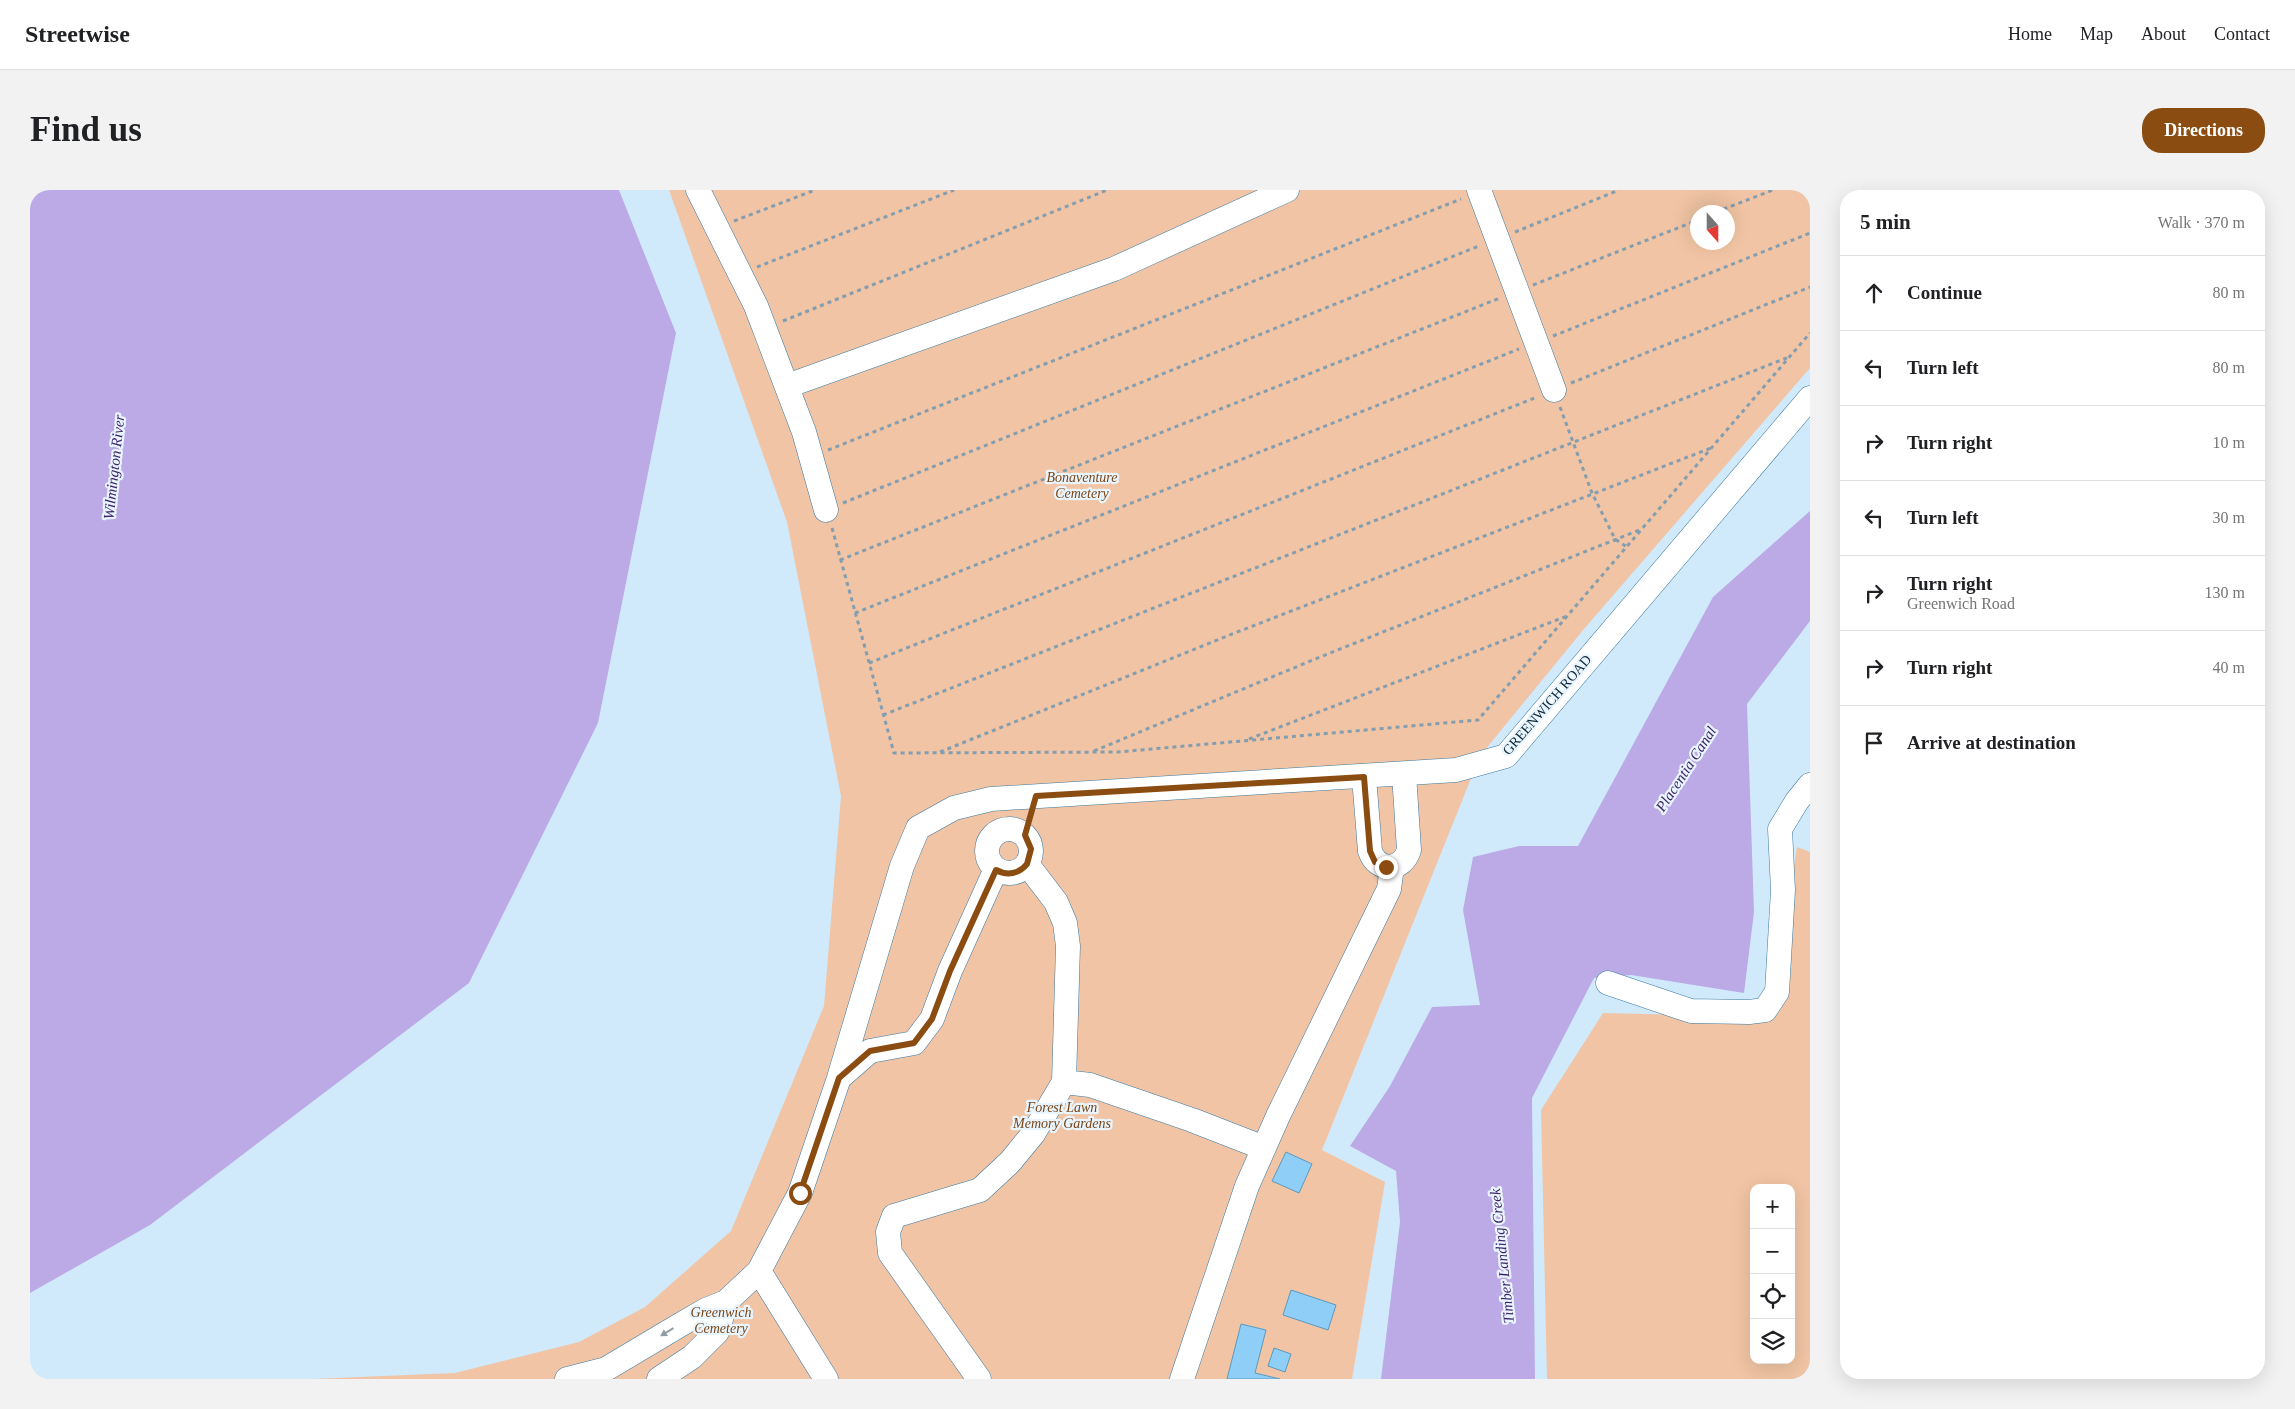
<!DOCTYPE html>
<html lang="en">
<head>
<meta charset="utf-8">
<style>
  :root { --surface:#fff; --page:#f2f2f2; --text:#202124; --muted:#757577; --line:#e0e0e0; --accent:#8a4c11 }
  body { margin:0; font-family:Georgia,serif; background:var(--page); color:var(--text) }
  .controls { position:absolute; right:15px; bottom:15px; display:grid; overflow:hidden; border-radius:10px; box-shadow:0 5px 20px #0002 }
  .controls button { width:45px; height:45px; display:grid; place-items:center; padding:0; border:0; border-bottom:1px solid var(--line); background:var(--surface); color:var(--text); font:25px sans-serif }
  .compass { position:absolute; left:1660px; top:15px; width:45px; height:45px; border-radius:50%; background:var(--surface); box-shadow:0 5px 20px #0002; rotate:159deg }
  .stop { position:absolute; width:15px; height:15px; margin:-11px; border:4px solid #8a4c11; border-radius:50%; background:#fff }
  .stop.end { background:#8a4c11; border-color:#fff; box-shadow:0 1px 5px #0008 }
  .list { margin:0; padding:0; list-style:none }
  h2 { display:flex; justify-content:space-between; align-items:center; height:65px; margin:0; padding:0 20px; font-size:21px }
  h2 small { font-size:16px; font-weight:400; color:var(--muted) }
  .list li { display:grid; grid-template-columns:32px 1fr auto; gap:15px; align-items:center; box-sizing:border-box; height:75px; padding:0 20px; border-top:1px solid var(--line) }
  .list b { display:block; font-size:19px; white-space:nowrap }
  .list p { margin:0; font-size:16px; white-space:nowrap; color:var(--muted) }
  .list em { font-size:16px; font-style:normal; color:var(--muted) }
  .icon { flex:none; width:28px; height:28px; fill:none; stroke:currentColor; stroke-width:2; stroke-linecap:round; stroke-linejoin:round }
  .map { position:relative; flex:none; width:1780px; height:1189px; overflow:hidden; border-radius:20px }
  header { display:flex; align-items:center; gap:30px; box-sizing:border-box; height:70px; padding:0 25px; background:var(--surface); border-bottom:1px solid var(--line) }
  header strong { font-size:24px }
  nav { display:flex; gap:28px; margin-inline-start:auto; font-size:18px }
  .intro { display:flex; align-items:center; justify-content:space-between; box-sizing:border-box; height:120px; padding:0 30px }
  h1 { margin:0; font-size:35px }
  .button { padding:12px 22px; border-radius:20px; background:var(--accent); color:#fff; font-size:18px; font-weight:700 }
  main { display:flex; gap:30px; padding:0 30px }
  aside { flex:1; background:var(--surface); border-radius:20px; box-shadow:0 5px 20px #0002 }
  .map>svg:first-child { display:block }
</style>
</head>
<body>
<header>
<strong>Streetwise</strong>
<nav><a>Home</a><a>Map</a><a>About</a><a>Contact</a></nav>
</header>
<div class="intro"><h1>Find us</h1><a class="button">Directions</a></div>
<main>
<div class="map">
<svg width="1780" height="1189" viewBox="0 0 1780 1189">
  <rect width="100%" height="100%" fill="#d1eafb"/>
  <path fill="#f0c4a4" fill-rule="evenodd" d="M639,0H1780V178L1554,439L1450,566L1292,960L1355,992L1322,1189H282L425,1183L549,1152L615,1117L701,1041L794,816L811,606L757,332ZM1668,22H1698V52H1668Z
    M1767,657L1780,662V1189H1517L1511,920L1573,823L1740,827ZM1724,998H1761V1170H1724Z"/>
  <path fill="#bcaae7" d="M0,0H589L646,143L568,533L439,793L120,1035L0,1103Z
    M1780,321V431L1717,514L1724,722L1714,803L1601,785L1564,788L1502,908L1505,1189H1351L1370,1032L1366,981L1320,956L1360,896L1402,817L1450,815L1433,720L1443,667L1489,656H1548L1683,407Z"/>
  <path fill="#8fcef7" stroke="#5b99bf" d="M1256,962L1282,974L1269,1003L1242,991Z
    M1261,1100L1306,1115L1298,1140L1253,1125Z
    M1211,1134L1236,1140L1225,1183L1250,1189H1197Z
    M1244,1158L1261,1164L1255,1182L1238,1176Z"/>
  <g fill="none" stroke-linecap="round" stroke-linejoin="round">
    <defs>
      <path id="minor" d="M668,0L726,116L774,242L796,320
        M1449,0L1524,200
        M757,196L1084,79L1257,0
        M1334,587L1340,661C1347,682 1372,682 1379,660L1374,584
        M957 661a22 22 0 1 1 44 0a22 22 0 1 1-44 0Z
        M1578,793L1661,821L1719,822L1735,820L1747,802L1753,700L1750,639L1767,611L1780,595
        M809,888L872,676L888,638L924,618L961,609L1426,580L1476,566L1780,208
        M1034,892L1060,895L1162,930L1234,958
        M729,1081L796,1189
        M537,1189L576,1179L655,1132L676,1120L696,1112L729,1081L770,1003L809,888L840,861L884,853L902,829L920,781L966,679
        M629,1189L662,1167L687,1142L696,1112
        M949,1189L860,1063L858,1042L864,1026L950,1000L980,972L1003,944L1034,892L1038,756L1035,733L1026,712L997,674
        M1152,1189L1217,996L1248,926L1359,699L1362,677"/>
    </defs>
    <use href="#minor" stroke="#3b799f" stroke-width="25"/>
    <path stroke="#859eaf" stroke-width="3" stroke-dasharray="4 4" stroke-linecap="butt" d="M1686,22L1743,0
      M704,31L785,0
      M1485,42L1589,0
      M727,77L924,0
      M1503,95L1668,30
      M753,131L1077,0
      M1523,146L1780,43
      M1541,193L1780,97
      M1530,217L1562,303L1585,349L1597,357
      M798,260L1431,9
      M813,313L1449,56
      M802,338L864,563L1088,562L1448,530L1780,143
      M810,370L1470,108
      M825,423L1489,159
      M839,473L1507,207
      M853,525L1759,167
      M1219,549L1537,426
      M1064,561L1290,467L1612,339
      M910,562L1197,446L1681,258"/>
    <use href="#minor" stroke="#fff" stroke-width="24"/>
  </g>
  <defs><path id="oneway-solid" d="M-6-.8H1V-3.2L6.5 0L1 3.2V.8H-6Z" transform="scale(1.25)"/></defs>
  <use fill="#929ea5" href="#oneway-solid" transform="translate(637 1142) rotate(149)"/>
  <g fill="none" stroke-linecap="round" stroke-linejoin="round">
    <path stroke="#8a4c11" stroke-width="6" d="M770,1003L809,888L840,861L884,853L902,829L920,781L966,680C977,686 989,684 997,674L1001,659L995,645L1006,606L1334,587L1340,661L1345,672L1356,677"/>
  </g>
  <g text-anchor="middle" dominant-baseline="central" stroke-width="4.5" stroke-linejoin="round" paint-order="stroke">
    <g font-size="14" font-style="italic" fill="#7a4515" stroke="#e9f5fe">
      <text x="1052" y="287">Bonaventure<tspan x="1052" dy="16">Cemetery</tspan></text>
      <text x="1032" y="917">Forest Lawn<tspan x="1032" dy="16">Memory Gardens</tspan></text>
      <text x="691" y="1122">Greenwich<tspan x="691" dy="16">Cemetery</tspan></text>
    </g>
    <g font-size="14" fill="#0d2737" stroke="#e9f5fe">
      <text transform="translate(1517 515) rotate(-49)">GREENWICH ROAD</text>
    </g>
    <g font-size="15" font-style="italic" fill="#3f236a" stroke="#e9f5fe">
      <text transform="translate(84 277) rotate(-84)">Wilmington River</text>
      <text transform="translate(1656 579) rotate(-57)">Placentia Canal</text>
      <text transform="translate(1472 1066) rotate(-96)">Timber Landing Creek</text>
    </g>
  </g>
</svg>
<div class="controls">
<button>+</button>
<button>−</button>
<button><svg class="icon" aria-label="locate" viewBox="0 0 24 24"><circle cx="12" cy="12" r="6"/><path d="M12 2v4M12 18v4M2 12h4M18 12h4"/></svg></button>
<button><svg class="icon" aria-label="layers" viewBox="0 0 24 24"><path d="M12 4l9 5-9 5-9-5zM3 14l9 5 9-5"/></svg></button>
</div>
<svg class="compass" viewBox="-18 -18 36 36"><path d="M0-13l5 13h-10z" fill="#e53935"/><path d="M0 13l5-13h-10z" fill="#757577"/></svg>
<div class="stop" style="left:770px;top:1003px"></div>
<div class="stop end" style="left:1356px;top:677px"></div>
</div>
<aside>
<h2>5 min<small>Walk · 370 m</small></h2>
<ul class="list">
<li><svg class="icon" aria-label="ahead" viewBox="0 0 24 24"><path d="M12 20V5M6 11l6-6 6 6"/></svg><div><b>Continue</b></div><em>80 m</em></li>
<li><svg class="icon" aria-label="left" viewBox="0 0 24 24"><path d="M17 20v-9H6M10 6l-5 5 5 5"/></svg><div><b>Turn left</b></div><em>80 m</em></li>
<li><svg class="icon" aria-label="right" viewBox="0 0 24 24"><path d="M7 20v-9h11M14 6l5 5-5 5"/></svg><div><b>Turn right</b></div><em>10 m</em></li>
<li><svg class="icon" aria-label="left" viewBox="0 0 24 24"><path d="M17 20v-9H6M10 6l-5 5 5 5"/></svg><div><b>Turn left</b></div><em>30 m</em></li>
<li><svg class="icon" aria-label="right" viewBox="0 0 24 24"><path d="M7 20v-9h11M14 6l5 5-5 5"/></svg><div><b>Turn right</b><p>Greenwich Road</p></div><em>130 m</em></li>
<li><svg class="icon" aria-label="right" viewBox="0 0 24 24"><path d="M7 20v-9h11M14 6l5 5-5 5"/></svg><div><b>Turn right</b></div><em>40 m</em></li>
<li><svg class="icon" aria-label="arrive" viewBox="0 0 24 24"><path d="M6 21V4h12l-3 4 3 4H6"/></svg><div><b>Arrive at destination</b></div></li>
</ul>
</aside>
</main>
</body>
</html>
